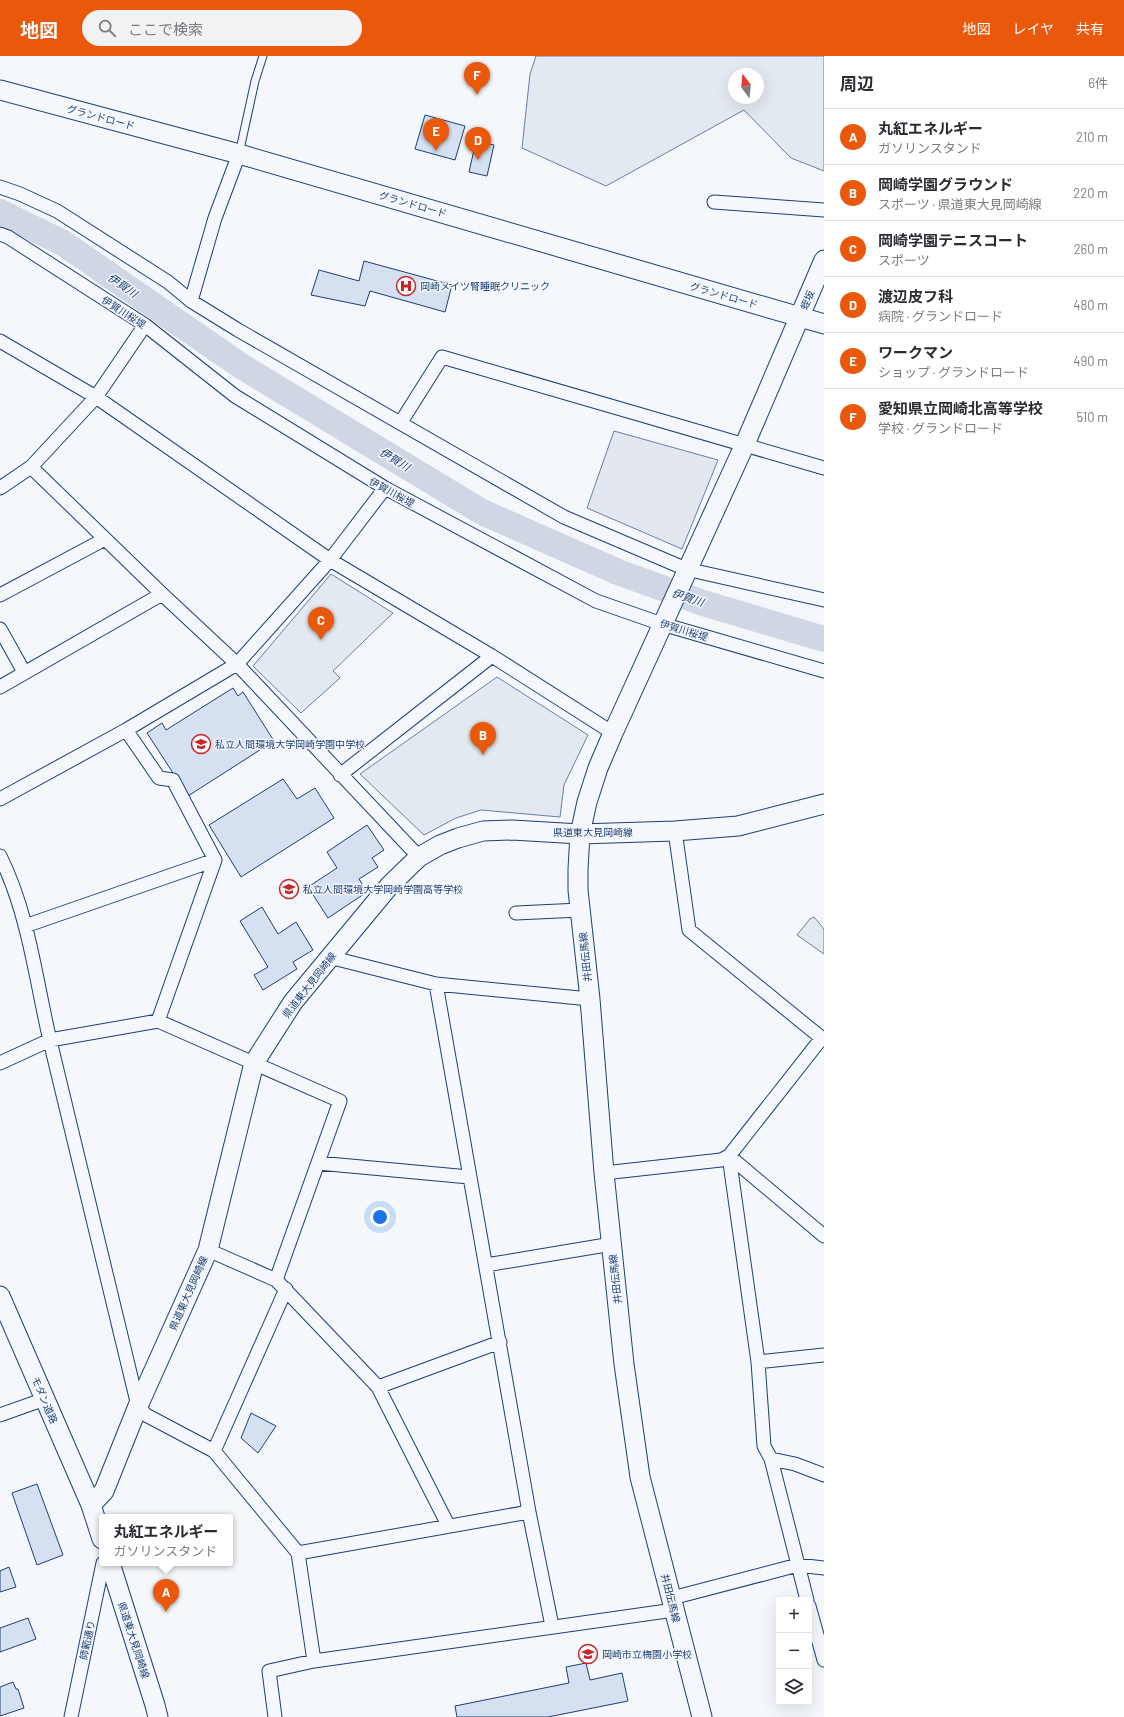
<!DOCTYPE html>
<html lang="ja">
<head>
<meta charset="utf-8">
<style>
  :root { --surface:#fff; --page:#f2f2f3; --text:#2b2b33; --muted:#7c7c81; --line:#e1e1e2; --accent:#ea580c }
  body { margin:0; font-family:Barlow,"Noto Sans JP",sans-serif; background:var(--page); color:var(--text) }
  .controls { position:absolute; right:12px; bottom:12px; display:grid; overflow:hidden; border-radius:4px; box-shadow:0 4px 16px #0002 }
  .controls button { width:36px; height:36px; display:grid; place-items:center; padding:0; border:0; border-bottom:1px solid var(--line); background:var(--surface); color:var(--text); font:20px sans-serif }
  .compass { position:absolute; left:728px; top:12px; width:36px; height:36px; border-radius:50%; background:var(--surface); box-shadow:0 4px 16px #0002; rotate:344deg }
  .you { position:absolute; left:380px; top:1161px; width:14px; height:14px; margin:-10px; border:3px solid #fff; border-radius:50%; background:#1a73e8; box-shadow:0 0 0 6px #1a73e833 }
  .badge { display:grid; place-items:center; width:26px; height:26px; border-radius:50%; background:var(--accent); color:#fff; font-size:13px; font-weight:700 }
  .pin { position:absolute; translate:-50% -33px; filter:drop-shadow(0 1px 2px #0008) }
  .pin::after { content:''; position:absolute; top:21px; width:14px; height:12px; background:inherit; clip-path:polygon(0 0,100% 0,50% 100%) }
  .popup { position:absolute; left:99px; top:1458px; width:134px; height:52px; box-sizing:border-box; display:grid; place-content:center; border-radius:4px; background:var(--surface); filter:drop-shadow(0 1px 3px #0005); font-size:13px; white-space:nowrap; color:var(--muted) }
  .popup b { font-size:15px; color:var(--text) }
  .popup::after { content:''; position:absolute; left:50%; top:100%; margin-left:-8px; border:8px solid transparent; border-top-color:var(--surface) }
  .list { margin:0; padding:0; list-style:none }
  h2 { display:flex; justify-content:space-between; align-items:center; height:52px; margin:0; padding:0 16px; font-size:17px }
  h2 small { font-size:13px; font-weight:400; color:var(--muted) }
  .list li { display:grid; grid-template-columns:26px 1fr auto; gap:12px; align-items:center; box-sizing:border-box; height:56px; padding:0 16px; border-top:1px solid var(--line) }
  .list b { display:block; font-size:15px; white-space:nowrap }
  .list p { margin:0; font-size:13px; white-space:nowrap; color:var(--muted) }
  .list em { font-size:13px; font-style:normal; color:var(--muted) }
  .icon { flex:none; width:22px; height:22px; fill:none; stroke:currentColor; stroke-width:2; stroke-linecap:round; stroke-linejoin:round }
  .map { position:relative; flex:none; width:824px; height:1661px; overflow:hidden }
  header { display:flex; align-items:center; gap:24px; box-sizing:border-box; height:56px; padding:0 20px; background:var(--accent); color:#fff }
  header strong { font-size:19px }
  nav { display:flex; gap:22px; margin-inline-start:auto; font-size:14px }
  .search { width:280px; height:36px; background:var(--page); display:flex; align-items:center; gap:10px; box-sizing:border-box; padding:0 14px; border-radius:22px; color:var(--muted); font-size:15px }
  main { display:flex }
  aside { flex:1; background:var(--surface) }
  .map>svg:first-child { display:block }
</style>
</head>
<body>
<header>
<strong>地図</strong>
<div class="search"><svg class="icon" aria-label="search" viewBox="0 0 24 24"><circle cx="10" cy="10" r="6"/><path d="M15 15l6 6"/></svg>ここで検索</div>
<nav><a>地図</a><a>レイヤ</a><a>共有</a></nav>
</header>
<main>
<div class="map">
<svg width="824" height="1661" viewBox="0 0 824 1661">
  <rect width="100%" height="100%" fill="#f4f7fb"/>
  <path fill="#e3e9f0" stroke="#687fa3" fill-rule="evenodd" d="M536,0H824V115L791,102L744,54L606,130L522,92L530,18ZM734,18H758V42H734Z
    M331,518L393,557L333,615L340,622L301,657L253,610Z
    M497,621L588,679L564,729L560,761L481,754L456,762L424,779L360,718Z
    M814,861L824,873V898L797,879L810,863Z"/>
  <path fill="#e3e8f0" stroke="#687fa3" d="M614,375L718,404L682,493L587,452Z"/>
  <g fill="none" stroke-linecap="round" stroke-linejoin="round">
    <path stroke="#cfd7e4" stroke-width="26" d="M0,156L63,187L241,310L482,456L618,516L703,547L824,583"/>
  </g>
  <path fill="#d5e0f0" stroke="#1d3f73" d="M425,59L465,70L455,104L415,93Z
    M476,85L494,89L487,120L469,116Z
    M364,205L452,229L445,256L370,235L365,250L311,239L319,214L359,225Z
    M233,632L238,640L243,636L274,685L188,740L147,677L162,667L166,674Z
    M283,723L297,743L315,732L334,762L241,821L209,769Z
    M367,769L384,794L372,802L378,811L359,823L367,836L328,862L308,831L337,812L327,796Z
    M262,851L278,878L296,866L313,894L293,906L297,913L263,934L254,919L268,911L240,865Z
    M251,1357L276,1370L258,1397L241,1382Z
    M37,1428L63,1499L37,1509L12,1437Z
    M9,1511L16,1531L0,1536V1515Z
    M28,1562L36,1583L0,1596V1572Z
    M586,1607L590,1624L622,1617L628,1645L548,1661H457L455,1650L569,1627L566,1611Z
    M13,1626L16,1633H18L24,1652L0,1660V1631Z"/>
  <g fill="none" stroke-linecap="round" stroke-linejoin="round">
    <defs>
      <path id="lane" d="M239,98L255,25L263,0"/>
      <path id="street" d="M0,131L20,138L57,155L168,226L191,245L238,274L564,461L686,513L824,544
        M714,146L824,154
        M0,178L8,181L145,269L235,340L385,432L596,545L662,568L824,615
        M191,245L215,162L239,98
        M0,285L96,341L330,504L492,600L613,677
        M401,366L442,301L824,412
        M31,411L162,538L237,608L419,801
        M0,432L31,411L96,341L145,269
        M0,539L105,483
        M0,573L24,616
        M0,631L162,538
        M126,674L159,722L173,724L215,804L158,965
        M340,719L492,600
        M0,743L126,674L237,608L330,504L385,432
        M675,775L689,874L824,984
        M0,800C29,858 36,926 51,989C80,1109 109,1230 138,1350L146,1359L214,1395L298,1497L314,1605
        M516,857L580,854
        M25,870L215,804
        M329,901L436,928L590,943
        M436,928L529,1456L552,1570
        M0,1007L50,984L158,965L340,1045L276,1224
        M729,1100L758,1306L764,1390L771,1403L807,1544
        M729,1100L824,1180
        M318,1107L469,1121
        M604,1117L721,1104L729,1100L821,983
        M208,1194L276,1224L378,1331L448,1469
        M486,1209L612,1188
        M758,1306L824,1299
        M378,1331L500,1286
        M0,1359L45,1343
        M214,1395L286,1233
        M771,1403L795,1408L824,1419
        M298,1497L529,1456
        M672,1542L798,1509L824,1512
        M809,1550L824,1604
        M71,1661L103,1507
        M275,1661L269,1615L314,1605L674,1554"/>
      <path id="secondary" d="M0,34L239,98L824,268
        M0,1240L91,1449L102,1483
        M91,1449L104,1435L138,1350L208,1194L254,1007L293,946L390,829L419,801L440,789L458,782L483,775L512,774L580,778L675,775L738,770L824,748
        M110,1507L155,1649L158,1661
        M702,1661L640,1421L624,1308L604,1117L590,943L578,834V813L580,778L587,746L598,712L613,677L745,388L824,204"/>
    </defs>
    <use href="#lane" stroke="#1d3f73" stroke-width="9"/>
    <use href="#street" stroke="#1d3f73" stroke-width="15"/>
    <use href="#secondary" stroke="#1d3f73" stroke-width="21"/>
    <use href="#lane" stroke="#f4f7fb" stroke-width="7"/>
    <use href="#street" stroke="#f4f7fb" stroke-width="13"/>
    <use href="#secondary" stroke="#f4f7fb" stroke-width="19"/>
  </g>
  <defs>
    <symbol id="hospital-ring" viewBox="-11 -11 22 22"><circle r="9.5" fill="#f4f7fb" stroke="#c62828" stroke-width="1.5"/><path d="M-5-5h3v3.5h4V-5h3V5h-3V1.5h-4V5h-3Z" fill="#c62828"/></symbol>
    <symbol id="school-ring" viewBox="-11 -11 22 22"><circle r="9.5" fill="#f4f7fb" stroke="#c62828" stroke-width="1.5"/><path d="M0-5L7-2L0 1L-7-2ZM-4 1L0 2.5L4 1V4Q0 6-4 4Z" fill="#c62828"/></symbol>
  </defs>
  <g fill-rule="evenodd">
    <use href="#hospital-ring" x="395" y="219" width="22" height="22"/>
    <use href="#school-ring" x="190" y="677" width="22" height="22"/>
    <use href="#school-ring" x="278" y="822" width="22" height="22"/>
    <use href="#school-ring" x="577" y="1587" width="22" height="22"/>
  </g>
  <g text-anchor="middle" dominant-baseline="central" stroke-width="3" stroke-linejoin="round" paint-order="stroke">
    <g font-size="10" fill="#1d3f73" stroke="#f4f7fb">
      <text transform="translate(101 61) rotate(15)">グランドロード</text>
      <text transform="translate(413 148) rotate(16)">グランドロード</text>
      <text transform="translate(724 239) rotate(16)">グランドロード</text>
      <text transform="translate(807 244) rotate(-67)">蛭坂</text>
      <text transform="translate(124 256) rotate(33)">伊賀川桜堤</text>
      <text transform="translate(392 436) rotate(29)">伊賀川桜堤</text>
      <text transform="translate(684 574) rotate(17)">伊賀川桜堤</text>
      <text x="593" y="776">県道東大見岡崎線</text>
      <text transform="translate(585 901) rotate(-96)">井田伝馬線</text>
      <text transform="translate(309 929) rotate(-52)">県道東大見岡崎線</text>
      <text transform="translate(615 1223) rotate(-96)">井田伝馬線</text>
      <text transform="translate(188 1237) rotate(-66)">県道東大見岡崎線</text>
      <text transform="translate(45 1344) rotate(67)">モダン道路</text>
      <text transform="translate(671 1542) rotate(76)">井田伝馬線</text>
      <text transform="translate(87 1584) rotate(-78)">師範通り</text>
      <text transform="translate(134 1584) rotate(72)">県道東大見岡崎線</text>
    </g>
    <g font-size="10" fill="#1d3f73" stroke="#f4f7fb" text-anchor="start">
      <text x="420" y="230">岡崎メイツ腎睡眠クリニック</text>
      <text x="215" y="688">私立人間環境大学岡崎学園中学校</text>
      <text x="303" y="833">私立人間環境大学岡崎学園高等学校</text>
      <text x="602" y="1598">岡崎市立梅園小学校</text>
    </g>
    <g font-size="11" font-style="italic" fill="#1d3f73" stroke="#f4f7fb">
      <text transform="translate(123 229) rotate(35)">伊賀川</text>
      <text transform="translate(395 403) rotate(31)">伊賀川</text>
      <text transform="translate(688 541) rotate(19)">伊賀川</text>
    </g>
  </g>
</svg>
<div class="controls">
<button>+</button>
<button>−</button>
<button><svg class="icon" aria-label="layers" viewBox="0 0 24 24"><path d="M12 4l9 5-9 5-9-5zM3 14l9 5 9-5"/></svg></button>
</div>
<svg class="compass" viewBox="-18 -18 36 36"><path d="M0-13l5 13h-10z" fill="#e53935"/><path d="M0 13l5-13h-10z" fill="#7c7c81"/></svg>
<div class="you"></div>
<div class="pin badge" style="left:166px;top:1556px">A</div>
<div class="popup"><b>丸紅エネルギー</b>ガソリンスタンド</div>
<div class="pin badge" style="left:483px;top:699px">B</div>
<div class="pin badge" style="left:321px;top:584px">C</div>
<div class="pin badge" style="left:478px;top:104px">D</div>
<div class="pin badge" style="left:436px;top:95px">E</div>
<div class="pin badge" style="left:477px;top:39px">F</div>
</div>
<aside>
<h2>周辺<small>6件</small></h2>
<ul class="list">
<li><span class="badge">A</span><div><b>丸紅エネルギー</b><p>ガソリンスタンド</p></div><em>210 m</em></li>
<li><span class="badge">B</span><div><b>岡崎学園グラウンド</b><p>スポーツ · 県道東大見岡崎線</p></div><em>220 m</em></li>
<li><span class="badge">C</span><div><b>岡崎学園テニスコート</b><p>スポーツ</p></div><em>260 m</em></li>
<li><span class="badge">D</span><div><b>渡辺皮フ科</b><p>病院 · グランドロード</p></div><em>480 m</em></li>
<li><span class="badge">E</span><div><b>ワークマン</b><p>ショップ · グランドロード</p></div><em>490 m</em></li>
<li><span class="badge">F</span><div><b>愛知県立岡崎北高等学校</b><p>学校 · グランドロード</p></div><em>510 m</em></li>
</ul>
</aside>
</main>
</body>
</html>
